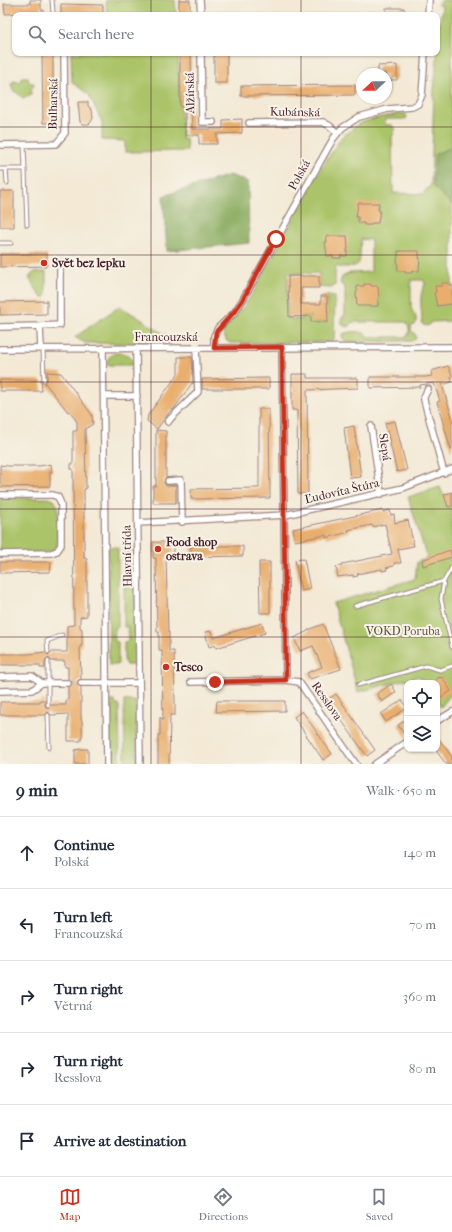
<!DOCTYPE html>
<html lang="en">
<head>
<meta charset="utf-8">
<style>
  :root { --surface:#fff; --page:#f2f2f3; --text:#1f2937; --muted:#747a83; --line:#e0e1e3; --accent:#c8321e }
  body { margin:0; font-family:"IM FELL French Canon",serif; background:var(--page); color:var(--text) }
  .controls { position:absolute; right:12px; bottom:12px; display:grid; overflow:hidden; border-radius:8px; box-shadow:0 1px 3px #0004 }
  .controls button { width:36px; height:36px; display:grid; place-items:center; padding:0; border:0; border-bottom:1px solid var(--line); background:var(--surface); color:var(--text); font:20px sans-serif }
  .compass { position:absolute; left:356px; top:68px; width:36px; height:36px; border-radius:50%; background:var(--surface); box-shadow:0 1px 3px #0004; rotate:248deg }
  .stop { position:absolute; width:12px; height:12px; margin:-9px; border:3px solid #c8321e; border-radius:50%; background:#fff }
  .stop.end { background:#c8321e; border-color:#fff; box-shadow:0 1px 4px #0008 }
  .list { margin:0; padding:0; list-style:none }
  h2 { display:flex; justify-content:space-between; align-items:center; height:52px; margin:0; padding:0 16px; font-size:17px }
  h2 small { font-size:13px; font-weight:400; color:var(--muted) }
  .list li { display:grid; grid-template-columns:26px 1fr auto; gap:12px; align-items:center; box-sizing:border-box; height:72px; padding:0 16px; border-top:1px solid var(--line) }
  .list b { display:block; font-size:15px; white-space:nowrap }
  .list p { margin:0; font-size:13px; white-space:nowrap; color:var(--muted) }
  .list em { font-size:13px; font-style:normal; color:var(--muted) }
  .icon { flex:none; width:22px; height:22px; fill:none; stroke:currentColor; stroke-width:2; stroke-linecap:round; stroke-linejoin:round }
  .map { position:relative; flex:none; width:452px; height:764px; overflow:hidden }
  .search { position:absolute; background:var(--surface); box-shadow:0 1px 3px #0004; left:12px; right:12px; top:12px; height:44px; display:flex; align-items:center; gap:10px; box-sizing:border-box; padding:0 14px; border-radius:8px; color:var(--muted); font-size:15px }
  .sheet { height:412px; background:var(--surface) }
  nav { display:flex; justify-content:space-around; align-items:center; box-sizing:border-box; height:56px; border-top:1px solid var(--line); background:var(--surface); font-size:11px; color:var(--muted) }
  nav a { display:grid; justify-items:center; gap:2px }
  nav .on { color:var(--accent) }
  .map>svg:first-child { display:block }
</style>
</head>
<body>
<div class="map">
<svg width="452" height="764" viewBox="0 0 452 764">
  <rect width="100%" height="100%" fill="#f7f3e8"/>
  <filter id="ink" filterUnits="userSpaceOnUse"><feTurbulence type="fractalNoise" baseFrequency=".025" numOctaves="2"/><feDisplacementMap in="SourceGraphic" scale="8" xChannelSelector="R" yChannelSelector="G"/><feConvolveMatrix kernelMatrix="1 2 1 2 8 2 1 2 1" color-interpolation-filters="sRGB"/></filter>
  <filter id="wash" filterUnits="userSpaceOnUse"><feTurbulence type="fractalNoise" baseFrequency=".012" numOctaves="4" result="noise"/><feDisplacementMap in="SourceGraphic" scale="16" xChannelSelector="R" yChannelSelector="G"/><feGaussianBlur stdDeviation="0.9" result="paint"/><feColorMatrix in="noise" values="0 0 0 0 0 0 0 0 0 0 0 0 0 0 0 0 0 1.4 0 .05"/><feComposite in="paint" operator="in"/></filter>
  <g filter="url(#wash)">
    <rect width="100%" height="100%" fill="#f3e9d5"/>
    <path fill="#abc469" stroke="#7a724a" d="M106,0H175L176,15H107Z
      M442,0H452V321L431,322L428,326L423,325L422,322C422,310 418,294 425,285L424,280H411C411,288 411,298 411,307C412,314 419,315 415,325L411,326V331L415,334L416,339L411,341L346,342L342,337L343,334C350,331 365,330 368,337H407C410,331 410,327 406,322H352L350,326L347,327C340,325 339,318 345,315V287L340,283L342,277L350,273L371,272V240L361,239C358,266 366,267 335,267V286L331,288L319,287V273L287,274L288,319H301V316H311L312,322H327V295L335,297L334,340L332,342L230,343L227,341L223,334L224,329L244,306L253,293L323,165L342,137L360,123L381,117L405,113L407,118L403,119H385V125H392L395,130L392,137L393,193L422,194L431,185L434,90L442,5H437Z
      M71,53H178L182,138H186L187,151L125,152V141L102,140V122L89,95L72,82Z
      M22,77H28L29,83H34L33,87L31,89V95L23,98L16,92L13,91L11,83L14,81L20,82Z
      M34,272H46V297H41L29,278Z
      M120,306L172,339V344L85,343L75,337Z
      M116,353C125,353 133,355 133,365H107C107,358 110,355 116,353Z
      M440,487L443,495L452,493V693L441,707L437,701V683H424L419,676L358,692L333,603L415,579L417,562L427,558L408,497Z
      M0,498H49L54,500L58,507L57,546L53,550L47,552H0Z
      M110,547H116L118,548V627L114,628L115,642H118V664L117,665H109L108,549Z
      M124,547H132L135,549L136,665H126L124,661V642L128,641V627H124Z
      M110,701H115V705H119L120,764H110Z
      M124,701H135L136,703L137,764H125Z"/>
    <path fill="#88aa5d" stroke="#696444" d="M452,147V205L433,186L435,154Z
      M230,175L248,182L249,243L167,251L163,196Z"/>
    <g id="blocks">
      <path fill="#e9ad6c" d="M30,0H41V10H44V15H30V13L5,14L4,4H30Z
        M179,0H190V15H179Z
        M61,4L103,5V15H61Z
        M386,8H404V15H386Z
        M42,53H53V123H43Z
        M180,53H191L192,129H223V120L242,119V133L217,134V144H199V135H185V107H180Z
        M214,53H227V83H214Z
        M397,65V80H386V74H378V66Z
        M355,85V95L241,96V86Z
        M78,102H88V106L92,110L93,118L91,122L89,124H82L80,122Z
        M0,191H14V227H0Z
        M358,203H379L378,210H380L378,223H372V225H364V223H358V217H356Z
        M326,236H347L348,249H347V256H340L341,258H333V256H327L325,242H327Z
        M398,251H419V258H420L419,271H412V273H405V271H398L397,258L398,257Z
        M0,254H47V266L0,267Z
        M288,276H319V288H301V304H321V296H327L328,322H311V316L289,317Z
        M442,283H449V285H452V304L437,306L434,293L436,292L435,286H442Z
        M364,284H371V286H378L379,299H378V306H357L356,293L357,292V286H364Z
        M47,301V314L0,315V302Z
        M178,357H192L193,384L192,383L173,410H171L157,429L147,421L148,415L178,374Z
        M448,366L452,375L451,377L452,382L442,385L452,417V450H451L437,402L440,401L434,383L420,385V387L370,388V377H425L432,376L431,371Z
        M47,372L61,373L92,415L93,424L85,429L86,489H84V558L87,559V616L80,617V628L82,629V646H80L81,679L79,680L77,683L78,685L81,687V720H82V738H81V741H68V714L51,715L48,712L45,715H0V702H40V700H45V706L48,708L51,705H66V700H68V687L72,683L71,681L68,679V667H65V661H51L50,659L47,658L45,661V668H40V665H0V654H30L45,652L48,655L51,652H67V626L74,625L73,469H71V464H73V431H77V422L70,411L68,412L45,383L47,380Z
        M292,374H307V378H358V388L307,390L308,494H298L297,410H292Z
        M269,378V389H202V379Z
        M0,380H41L42,391H0Z
        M259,409H269L270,498L191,499V489L259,488Z
        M395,421L407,470L397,472L385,423Z
        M354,426L361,477L350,478L344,428Z
        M156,430L166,431V477L164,482L166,486L176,485V503H153V486H156Z
        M51,464L52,472H50V486L0,487V465L8,466H39Z
        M452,492V506L448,507L444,495Z
        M383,510V512L390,510L391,515L394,514L395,523L408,520L414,546L398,549L401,563H394V566L386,568L387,570L382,571V569L357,574L358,576L353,577V575L338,577L336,567L342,566V564L392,554L385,524L373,527L372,525L348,530L349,532L326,538V535L295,541L293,529Z
        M153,542H173V558H166L168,633L169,632V651H174L175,702V715H170L169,764H158V735H160V717L163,720L162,650H159V632H157L156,558H153Z
        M191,546H243V556L191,557Z
        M450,550L452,557L423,566L422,560Z
        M304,559L310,589L301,591L295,560Z
        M0,562H51L50,572L0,573Z
        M259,562H270V613H260Z
        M262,623L265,633L216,648L215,645L209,647L205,632L211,631L213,638Z
        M323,624L341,669L310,679L307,673L322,667L313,646L300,651L294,638L308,631V630Z
        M440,677L441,678L442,677L451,691L440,698L439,696L437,697V683H431Z
        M391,684L396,692L382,702L377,694Z
        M336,694L375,750L367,756L327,700Z
        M402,700L407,708L386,722L381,714Z
        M217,701H285V711L216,712Z
        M302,711L332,754L323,760L294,717Z
        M407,719V738L398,725Z
        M437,736L452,757V764H446L437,752Z
        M80,749H88V764H75V750Z"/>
    </g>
  </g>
  <g filter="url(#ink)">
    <use href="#blocks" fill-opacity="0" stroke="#9e8480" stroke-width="1"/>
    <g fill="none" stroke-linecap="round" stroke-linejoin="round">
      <path stroke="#d1c1b3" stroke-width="5.5" stroke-dasharray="5.5 3" stroke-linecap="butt" d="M68,683H81"/>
      <defs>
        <path id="lane" d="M52,0L53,12L54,15
          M24,144L27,225
          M0,169H25
          M6,169L7,183
          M0,243H11
          M43,349L44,380
          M452,567L444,581L441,599L452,647
          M355,606L444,581
          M48,652L47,641L62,635
          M48,661V705
          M358,685L426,666L440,670L452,666
          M48,715L49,748"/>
        <path id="street" d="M200,0L201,15
          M428,15L429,0
          M201,53L202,122H213
          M249,123L323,122L330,126L337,133
          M0,145L56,144L65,133L64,53
          M0,327L40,326
          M282,347L286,680
          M103,348L107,764
          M136,348L140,764
          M214,348V336L218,328L234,313L242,301L333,139L342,128L359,117L388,109L412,107L418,104L422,95L425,53
          M0,349L452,347
          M41,349L40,326L60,325V269
          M428,389L424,397V400L444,473
          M104,396H137
          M168,422L171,418L198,392L196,348
          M371,426L381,494
          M168,481L181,480L182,522
          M0,495H53L58,497L61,504V545L57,551L51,553L0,554
          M138,523L285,515L403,488L452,469
          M0,677L32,676L42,683
          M191,682L286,680L299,682L356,764
          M81,683H139
          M0,691L32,690L42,683H68
          M437,721L452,712
          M375,764L407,742"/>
      </defs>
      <use href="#lane" stroke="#9e8480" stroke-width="5"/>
      <use href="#street" stroke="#9e8480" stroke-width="8"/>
      <use href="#lane" stroke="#fff" stroke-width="3"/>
      <use href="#street" stroke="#fff" stroke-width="5.5"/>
    </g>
  </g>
  <g fill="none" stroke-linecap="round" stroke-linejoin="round" filter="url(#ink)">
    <path stroke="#c8321e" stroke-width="5" d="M215,682L286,680L282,347L214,348L216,332L234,312L242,301L276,239"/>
  </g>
  <path fill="none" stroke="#4a1f2b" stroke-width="1" stroke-opacity="0.55" d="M151,0V15M301,0V15M151,53V764M301,53V764M0,127H452M0,255H452M0,382H452M0,509H452M0,637H452"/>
  <g fill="#c8321e" stroke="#f7f3e8" stroke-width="1.5">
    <circle cx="44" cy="263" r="4"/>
    <circle cx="158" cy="549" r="4"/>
    <circle cx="166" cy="667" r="4"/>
  </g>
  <g text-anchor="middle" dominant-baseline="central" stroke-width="4" stroke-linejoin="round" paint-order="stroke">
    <g font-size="12" fill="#4a1f2b" stroke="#f7f3e8">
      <text transform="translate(190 93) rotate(-91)">Alžírská</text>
      <text transform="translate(53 104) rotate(-89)">Bulharská</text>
      <text transform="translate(295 112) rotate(1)">Kubánská</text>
      <text transform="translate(299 175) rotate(-61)">Polská</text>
      <text x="166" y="337">Francouzská</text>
      <text transform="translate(385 447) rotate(81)">Slepá</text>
      <text transform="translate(342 491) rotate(-13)">Ľudovíta Štúra</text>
      <text transform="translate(127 556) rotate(-91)">Hlavní třída</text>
      <text transform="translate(327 701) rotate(55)">Resslova</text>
    </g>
    <g font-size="12" font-weight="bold" fill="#4a1f2b" stroke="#f7f3e8" text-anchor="start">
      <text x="52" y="263">Svět bez lepku</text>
      <text x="166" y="542">Food shop<tspan x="166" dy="14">ostrava</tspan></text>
      <text x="174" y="667">Tesco</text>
    </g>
    <g font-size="12" fill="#67513e" stroke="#f7f3e8">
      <text x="403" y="631">VOKD Poruba</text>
    </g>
  </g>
</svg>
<div class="controls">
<button><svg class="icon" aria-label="locate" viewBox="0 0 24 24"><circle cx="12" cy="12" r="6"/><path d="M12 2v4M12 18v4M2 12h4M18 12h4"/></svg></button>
<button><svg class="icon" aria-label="layers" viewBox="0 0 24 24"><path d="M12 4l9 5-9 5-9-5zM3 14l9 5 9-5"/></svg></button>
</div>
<svg class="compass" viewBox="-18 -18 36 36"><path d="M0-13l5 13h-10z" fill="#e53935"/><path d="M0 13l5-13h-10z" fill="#747a83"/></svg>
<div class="stop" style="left:276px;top:239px"></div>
<div class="stop end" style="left:215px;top:682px"></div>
<div class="search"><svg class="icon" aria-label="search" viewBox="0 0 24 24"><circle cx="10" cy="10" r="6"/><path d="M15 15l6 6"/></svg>Search here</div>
</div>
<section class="sheet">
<h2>9 min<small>Walk · 650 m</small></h2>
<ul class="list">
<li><svg class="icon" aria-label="ahead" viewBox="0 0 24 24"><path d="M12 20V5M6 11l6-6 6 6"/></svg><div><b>Continue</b><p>Polská</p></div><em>140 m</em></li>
<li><svg class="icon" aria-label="left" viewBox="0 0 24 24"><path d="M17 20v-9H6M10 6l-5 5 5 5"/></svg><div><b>Turn left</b><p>Francouzská</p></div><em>70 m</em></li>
<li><svg class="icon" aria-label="right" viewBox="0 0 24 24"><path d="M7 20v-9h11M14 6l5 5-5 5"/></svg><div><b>Turn right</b><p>Větrná</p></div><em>360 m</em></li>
<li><svg class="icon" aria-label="right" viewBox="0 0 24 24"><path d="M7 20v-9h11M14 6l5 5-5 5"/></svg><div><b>Turn right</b><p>Resslova</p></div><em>80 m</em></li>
<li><svg class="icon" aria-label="arrive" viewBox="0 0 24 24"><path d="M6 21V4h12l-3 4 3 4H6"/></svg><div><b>Arrive at destination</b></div></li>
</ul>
</section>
<nav>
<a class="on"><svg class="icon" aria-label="map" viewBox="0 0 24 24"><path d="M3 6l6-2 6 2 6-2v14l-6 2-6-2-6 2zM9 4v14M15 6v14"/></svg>Map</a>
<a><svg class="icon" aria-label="directions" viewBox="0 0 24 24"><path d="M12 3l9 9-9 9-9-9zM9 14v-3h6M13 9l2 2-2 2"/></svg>Directions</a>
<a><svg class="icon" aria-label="saved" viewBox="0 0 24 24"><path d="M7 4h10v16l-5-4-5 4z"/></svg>Saved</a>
</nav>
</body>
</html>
